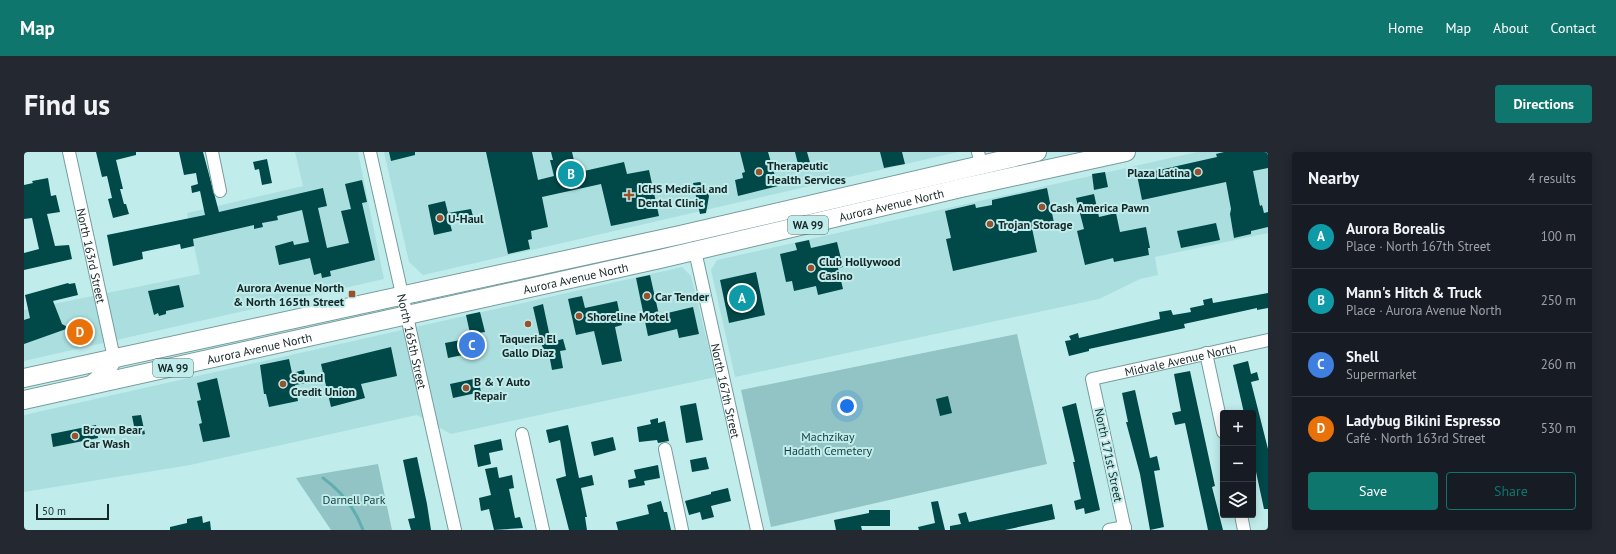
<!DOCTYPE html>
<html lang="en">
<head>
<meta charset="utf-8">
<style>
  :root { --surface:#171b24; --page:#242831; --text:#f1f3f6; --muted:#9ea1a6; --line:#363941; --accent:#0f766e }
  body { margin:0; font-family:"PT Sans",sans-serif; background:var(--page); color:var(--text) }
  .controls { position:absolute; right:12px; bottom:12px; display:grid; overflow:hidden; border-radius:4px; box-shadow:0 2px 10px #0003 }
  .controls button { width:36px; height:36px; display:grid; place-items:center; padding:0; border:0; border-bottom:1px solid var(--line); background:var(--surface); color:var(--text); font:20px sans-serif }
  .scale { position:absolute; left:12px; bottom:10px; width:73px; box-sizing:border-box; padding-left:4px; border:2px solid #162727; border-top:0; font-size:11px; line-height:14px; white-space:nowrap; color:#162727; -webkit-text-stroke:3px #c1ecec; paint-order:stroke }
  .you { position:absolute; left:823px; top:254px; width:14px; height:14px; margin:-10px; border:3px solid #fff; border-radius:50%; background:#1a73e8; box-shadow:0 0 0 6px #1a73e833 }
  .badge { display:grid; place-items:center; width:26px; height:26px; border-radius:50%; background:var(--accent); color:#fff; font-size:13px; font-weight:700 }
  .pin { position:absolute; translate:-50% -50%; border:2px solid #fff; box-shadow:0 1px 4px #0006 }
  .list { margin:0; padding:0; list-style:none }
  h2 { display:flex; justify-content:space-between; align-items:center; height:52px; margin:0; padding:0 16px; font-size:17px }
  h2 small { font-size:13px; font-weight:400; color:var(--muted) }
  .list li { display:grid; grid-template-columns:26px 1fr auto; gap:12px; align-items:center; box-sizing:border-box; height:64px; padding:0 16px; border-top:1px solid var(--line) }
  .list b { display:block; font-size:15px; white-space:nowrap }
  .list p { margin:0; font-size:13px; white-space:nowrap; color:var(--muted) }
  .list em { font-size:13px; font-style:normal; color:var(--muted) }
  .actions { display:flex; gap:8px; padding:12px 16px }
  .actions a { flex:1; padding:9px 0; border:1px solid var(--accent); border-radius:4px; text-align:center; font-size:14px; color:var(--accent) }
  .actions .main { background:var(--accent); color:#fff }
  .icon { flex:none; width:22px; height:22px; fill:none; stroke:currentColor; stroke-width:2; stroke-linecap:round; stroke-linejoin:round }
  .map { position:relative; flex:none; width:1244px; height:378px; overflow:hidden; border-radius:4px }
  header { display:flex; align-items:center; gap:24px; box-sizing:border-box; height:56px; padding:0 20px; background:var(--accent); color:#fff }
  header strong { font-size:19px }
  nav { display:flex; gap:22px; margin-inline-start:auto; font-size:14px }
  .intro { display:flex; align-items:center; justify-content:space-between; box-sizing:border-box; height:96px; padding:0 24px }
  h1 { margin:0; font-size:28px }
  .button { padding:10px 18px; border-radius:4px; background:var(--accent); color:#fff; font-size:14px; font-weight:700 }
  main { display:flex; gap:24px; padding:0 24px }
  aside { flex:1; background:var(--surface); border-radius:4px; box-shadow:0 2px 10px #0003 }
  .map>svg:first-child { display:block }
</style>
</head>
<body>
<header>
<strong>Map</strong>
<nav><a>Home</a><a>Map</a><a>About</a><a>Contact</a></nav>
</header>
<div class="intro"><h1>Find us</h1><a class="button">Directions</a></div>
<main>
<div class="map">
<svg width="1244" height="378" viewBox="0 0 1244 378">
  <rect width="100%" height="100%" fill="#c1ecec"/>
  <path fill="#abdfdf" d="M271,0H334L360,127L0,209V158L176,122L163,61L279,34Z
    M360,0H934L399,123L385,110Z
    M1173,0H1244V81L1131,105L1134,123L1116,127L1075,147L711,225L687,118L693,108Z
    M658,115L667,124L692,225L427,282L393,263L166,313L0,340V263Z"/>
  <path fill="#92c4c5" d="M993,182L1023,312L747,375L717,238Z
    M354,312L368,378H307L272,326Z"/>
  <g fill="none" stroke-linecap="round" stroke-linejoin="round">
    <path stroke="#60aeaf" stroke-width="3" d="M299,326C317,339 331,356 339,378"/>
  </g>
  <path fill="#014849" d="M72,0H112V3L92,8L99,37H96L100,52H102L105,62L89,66L84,47L88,46L83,24L78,25Z
    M155,0H179L195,60L299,36L303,54L294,56L303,96L325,91L317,59L327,57L321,32L338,28L343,50L338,51L351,108L306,119L307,124L298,126L297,121L290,123L286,106L255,113L251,94L269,89L270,93L285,90L278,58L253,64L254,68L238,71L239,75L230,77V73L169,87L170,94L157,97L156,92L118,100L119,107L89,114L83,83L181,63L176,39L168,41L167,34L174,32L172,21L160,23Z
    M365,0H391V3L367,9Z
    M462,0H508L514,28L530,24L526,8H529L527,0H548L552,17L559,15L560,19L600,10L603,22L625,18L635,64L587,74L577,32L518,45L524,75L507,79L508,87L504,88L506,97L484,102Z
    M716,0H744L754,34L714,44L711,28L719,26L718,21L721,20Z
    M771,0H783L787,14L775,16Z
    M856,0H878L881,12L860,16Z
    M1200,0H1244V16L1229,19L1236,54L1238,53L1240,61L1244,60V75L1227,79V82L1210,86L1206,62L1207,57L1202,30L1118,48L1113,23L1193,5L1192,2Z
    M243,7L248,31L238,33L235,17L231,18L229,10Z
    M1081,20L1084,35L1070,38L1068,22Z
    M24,26L27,44L32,43L36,60L23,62L31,94L45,93L48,107L0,118V101L15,97L8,66L0,67V33L9,31L8,29Z
    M676,30L682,36L685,44L682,61L676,62L669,31Z
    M1023,36L1030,71L1008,76L1013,100L929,119L922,87L927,86L921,59L951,52L952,56L968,53V48Z
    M1070,42L1075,65L1092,61L1096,80L1122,75L1126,96H1124L1125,103L1090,110L1089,106L1061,113L1053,79L1060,77L1052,46Z
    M421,49L424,61L447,57L449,64L425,68L428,79L410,83L404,53Z
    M1192,71L1196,88L1157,96L1153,79Z
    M785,88L787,96L813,90L819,115L814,116L819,137L794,143L792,134L770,139L768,129L762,130L756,102L773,98L771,91Z
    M732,120L741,163L705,171L696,128Z
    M626,123L635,163L669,155L675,182L655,186L653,177L624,184L612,126Z
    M44,131L45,132L51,131L54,143L29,149L38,172L45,176L0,192V168L6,166L1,143Z
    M155,133L160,155L142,159V162L135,164L134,161L130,163L124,139Z
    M1244,141V156L1233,158V156L1160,172L1161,176L1065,197V199L1045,204L1041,189L1047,188L1045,184L1054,181L1055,186L1136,167L1135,160L1147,158L1149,163L1167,160L1166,156L1180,153L1179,148L1188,146L1189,151Z
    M558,144L561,156L593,149L598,173L591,175L598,209L578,213L570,179L552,183L544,147Z
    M519,152L527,190L539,187L542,198L536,199L539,216L528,218L525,202L521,203L517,190L509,155Z
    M456,160L461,180L455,181L459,199L424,206L421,191L447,186L442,163Z
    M367,195L373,224L337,232L341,246L307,255L297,212Z
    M265,207L268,221L280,218L282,231L271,233L274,249L245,255L242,242H240L236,213Z
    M1224,209L1227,222L1233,220L1235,228L1227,230L1244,297V357H1240L1229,306V261H1220L1209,213Z
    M1166,219L1191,334L1188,335L1199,378H1184L1161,271L1151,273L1148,261L1157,259L1150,222Z
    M193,226L206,285L179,290L175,272L178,271L173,249L177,248L173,231Z
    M454,226L457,240L429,246L426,232Z
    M1111,238L1126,306L1133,304L1136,318L1130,319L1140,375L1126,378L1116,322L1102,270H1104L1098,241Z
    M924,244L928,261L916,264L912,247Z
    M672,251L679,288L662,291L656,254Z
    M1052,251L1076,358L1061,362L1060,356L1052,358L1050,349L1057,347L1049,310H1051L1038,255Z
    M117,263L121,282L112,284L108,264Z
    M634,266V271L641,269L645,289L634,291L633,288L615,290L613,275L627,272L626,268Z
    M72,273L74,286L29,295L27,282Z
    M544,273L555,326L568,323L570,333L557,336L563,365H561L563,378H545L532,327L542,324L536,288L525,291L522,278Z
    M589,285L592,298L570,304L567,290Z
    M477,287L479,298L465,301L467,312L454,315L450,293Z
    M393,305L403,352L407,378H387L384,367L391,366L379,308Z
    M682,305L685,317L668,320L666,308Z
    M634,313L636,326L620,329L621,333L605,336L604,328L612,326L610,318Z
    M473,315L475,326L488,323L490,336L485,337L491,366L496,365L499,376L470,378L465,357L457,359L455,346L467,343L461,317Z
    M704,336L707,349L687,354L690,365L678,368L676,360L665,363L661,349L687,342V340Z
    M637,349L640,360H643L647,378H594L592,370L625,362L623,353Z
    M914,349L921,378H895L894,375L911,371L907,350Z
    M1028,352L1031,367L981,378H926V374L937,372L934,362L942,360L945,370Z
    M845,358H866V374H837L838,378H812L810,368L845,361Z
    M178,364L179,371L186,369L187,378H146V375L163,371V367Z"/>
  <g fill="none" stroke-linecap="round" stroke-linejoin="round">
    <defs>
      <g id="minor">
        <path id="s1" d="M45,0L90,206"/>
        <path d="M188,0L196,39"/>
        <path id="s2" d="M346,0L431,378"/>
        <path d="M954,0L957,12"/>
        <path id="s3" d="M671,99L733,378"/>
        <path d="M1182,201L1199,280"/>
        <path d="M498,282L519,378"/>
        <path d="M641,297L658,378"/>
        <path d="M1217,363L1220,378"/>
        <path d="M1085,378L1101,375"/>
        <path id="s4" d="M1101,378L1068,227L1244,188"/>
      </g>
      <path id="major" d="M66,233L84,218L90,206"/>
      <g id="highway">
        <path d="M0,226L656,83L1013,0"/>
        <path id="s5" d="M0,248L636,107L937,36L1102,0"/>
      </g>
    </defs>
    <use href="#minor" stroke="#759d9e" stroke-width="14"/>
    <use href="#major" stroke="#759d9e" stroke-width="18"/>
    <use href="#highway" stroke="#759d9e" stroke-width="20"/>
    <use href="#minor" stroke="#fff" stroke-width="12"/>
    <use href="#major" stroke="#fff" stroke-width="16"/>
    <use href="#highway" stroke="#fff" stroke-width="18"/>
  </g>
  <g fill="#98512b" stroke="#c1ecec" stroke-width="1.5">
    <circle cx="735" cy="20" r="4"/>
    <circle cx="1174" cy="20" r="4"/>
    <path d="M603 37h4v4h4v4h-4v4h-4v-4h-4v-4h4z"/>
    <circle cx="1018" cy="55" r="4"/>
    <circle cx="416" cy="66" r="4"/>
    <circle cx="966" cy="72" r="4"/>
    <circle cx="787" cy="116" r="4"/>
    <rect x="324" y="138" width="8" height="8" rx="2"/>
    <circle cx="623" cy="144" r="4"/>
    <circle cx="555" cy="164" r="4"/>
    <circle cx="504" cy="172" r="4"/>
    <circle cx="259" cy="232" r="4"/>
    <circle cx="442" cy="236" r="4"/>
    <circle cx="51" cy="284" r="4"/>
  </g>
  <g text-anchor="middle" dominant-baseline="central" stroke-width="4" stroke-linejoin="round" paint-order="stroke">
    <g fill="#c1ecec" stroke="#496262" stroke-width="1">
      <rect x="764" y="64" width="40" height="18" rx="3"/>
      <rect x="129" y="207" width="40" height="18" rx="3"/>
    </g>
    <g font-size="11" font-weight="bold" fill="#162727">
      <text x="784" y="73">WA 99</text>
      <text x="149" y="216">WA 99</text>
    </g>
    <g font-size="12" font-weight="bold" fill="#162727" stroke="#c1ecec" text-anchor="start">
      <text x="743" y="13">Therapeutic<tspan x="743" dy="14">Health Services</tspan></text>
      <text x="1166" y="20" text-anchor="end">Plaza Latina</text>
      <text x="614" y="36">ICHS Medical and<tspan x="614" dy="14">Dental Clinic</tspan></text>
      <text x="1026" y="55">Cash America Pawn</text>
      <text x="424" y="66">U-Haul</text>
      <text x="974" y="72">Trojan Storage</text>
      <text x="795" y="109">Club Hollywood<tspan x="795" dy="14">Casino</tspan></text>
      <text x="320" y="135" text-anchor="end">Aurora Avenue North<tspan x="320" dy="14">&amp; North 165th Street</tspan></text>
      <text x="631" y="144">Car Tender</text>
      <text x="563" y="164">Shoreline Motel</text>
      <text x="504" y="186" text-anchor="middle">Taqueria El<tspan x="504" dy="14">Gallo Diaz</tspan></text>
      <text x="267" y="225">Sound<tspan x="267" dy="14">Credit Union</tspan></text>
      <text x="450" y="229">B &amp; Y Auto<tspan x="450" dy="14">Repair</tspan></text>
      <text x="59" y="277">Brown Bear<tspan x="59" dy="14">Car Wash</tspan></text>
    </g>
    <g font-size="12" fill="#162727" stroke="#c1ecec">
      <text stroke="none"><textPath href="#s5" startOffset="889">Aurora Avenue North</textPath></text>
      <text stroke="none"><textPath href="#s1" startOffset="106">North 163rd Street</textPath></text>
      <text stroke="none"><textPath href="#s5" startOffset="565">Aurora Avenue North</textPath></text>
      <text stroke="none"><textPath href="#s2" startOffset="194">North 165th Street</textPath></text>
      <text stroke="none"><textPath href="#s5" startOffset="241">Aurora Avenue North</textPath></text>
      <text stroke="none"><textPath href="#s4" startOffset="245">Midvale Avenue North</textPath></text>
      <text stroke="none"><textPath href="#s3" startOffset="143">North 167th Street</textPath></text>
      <text transform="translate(1085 303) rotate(78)">North 171st Street</text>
    </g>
    <g font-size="12" fill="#163c3d" stroke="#c1ecec">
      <text x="804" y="284">Machzikay<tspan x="804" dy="14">Hadath Cemetery</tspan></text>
      <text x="330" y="347">Darnell Park</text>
    </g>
  </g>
</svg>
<div class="controls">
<button>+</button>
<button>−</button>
<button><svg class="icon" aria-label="layers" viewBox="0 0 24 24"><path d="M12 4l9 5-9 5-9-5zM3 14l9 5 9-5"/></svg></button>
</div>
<div class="scale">50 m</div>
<div class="you"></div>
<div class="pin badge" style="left:718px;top:146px;background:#0f9aa8">A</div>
<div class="pin badge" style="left:547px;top:22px;background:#0f9aa8">B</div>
<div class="pin badge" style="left:448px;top:193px;background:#3f7fe0">C</div>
<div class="pin badge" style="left:56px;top:180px;background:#e8710a">D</div>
</div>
<aside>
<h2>Nearby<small>4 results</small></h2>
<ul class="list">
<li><span class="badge" style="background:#0f9aa8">A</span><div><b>Aurora Borealis</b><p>Place · North 167th Street</p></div><em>100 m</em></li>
<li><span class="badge" style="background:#0f9aa8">B</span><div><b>Mann's Hitch &amp; Truck</b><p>Place · Aurora Avenue North</p></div><em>250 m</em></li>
<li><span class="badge" style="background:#3f7fe0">C</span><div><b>Shell</b><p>Supermarket</p></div><em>260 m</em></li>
<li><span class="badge" style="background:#e8710a">D</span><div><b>Ladybug Bikini Espresso</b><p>Café · North 163rd Street</p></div><em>530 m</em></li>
</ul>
<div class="actions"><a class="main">Save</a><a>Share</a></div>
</aside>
</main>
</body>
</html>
